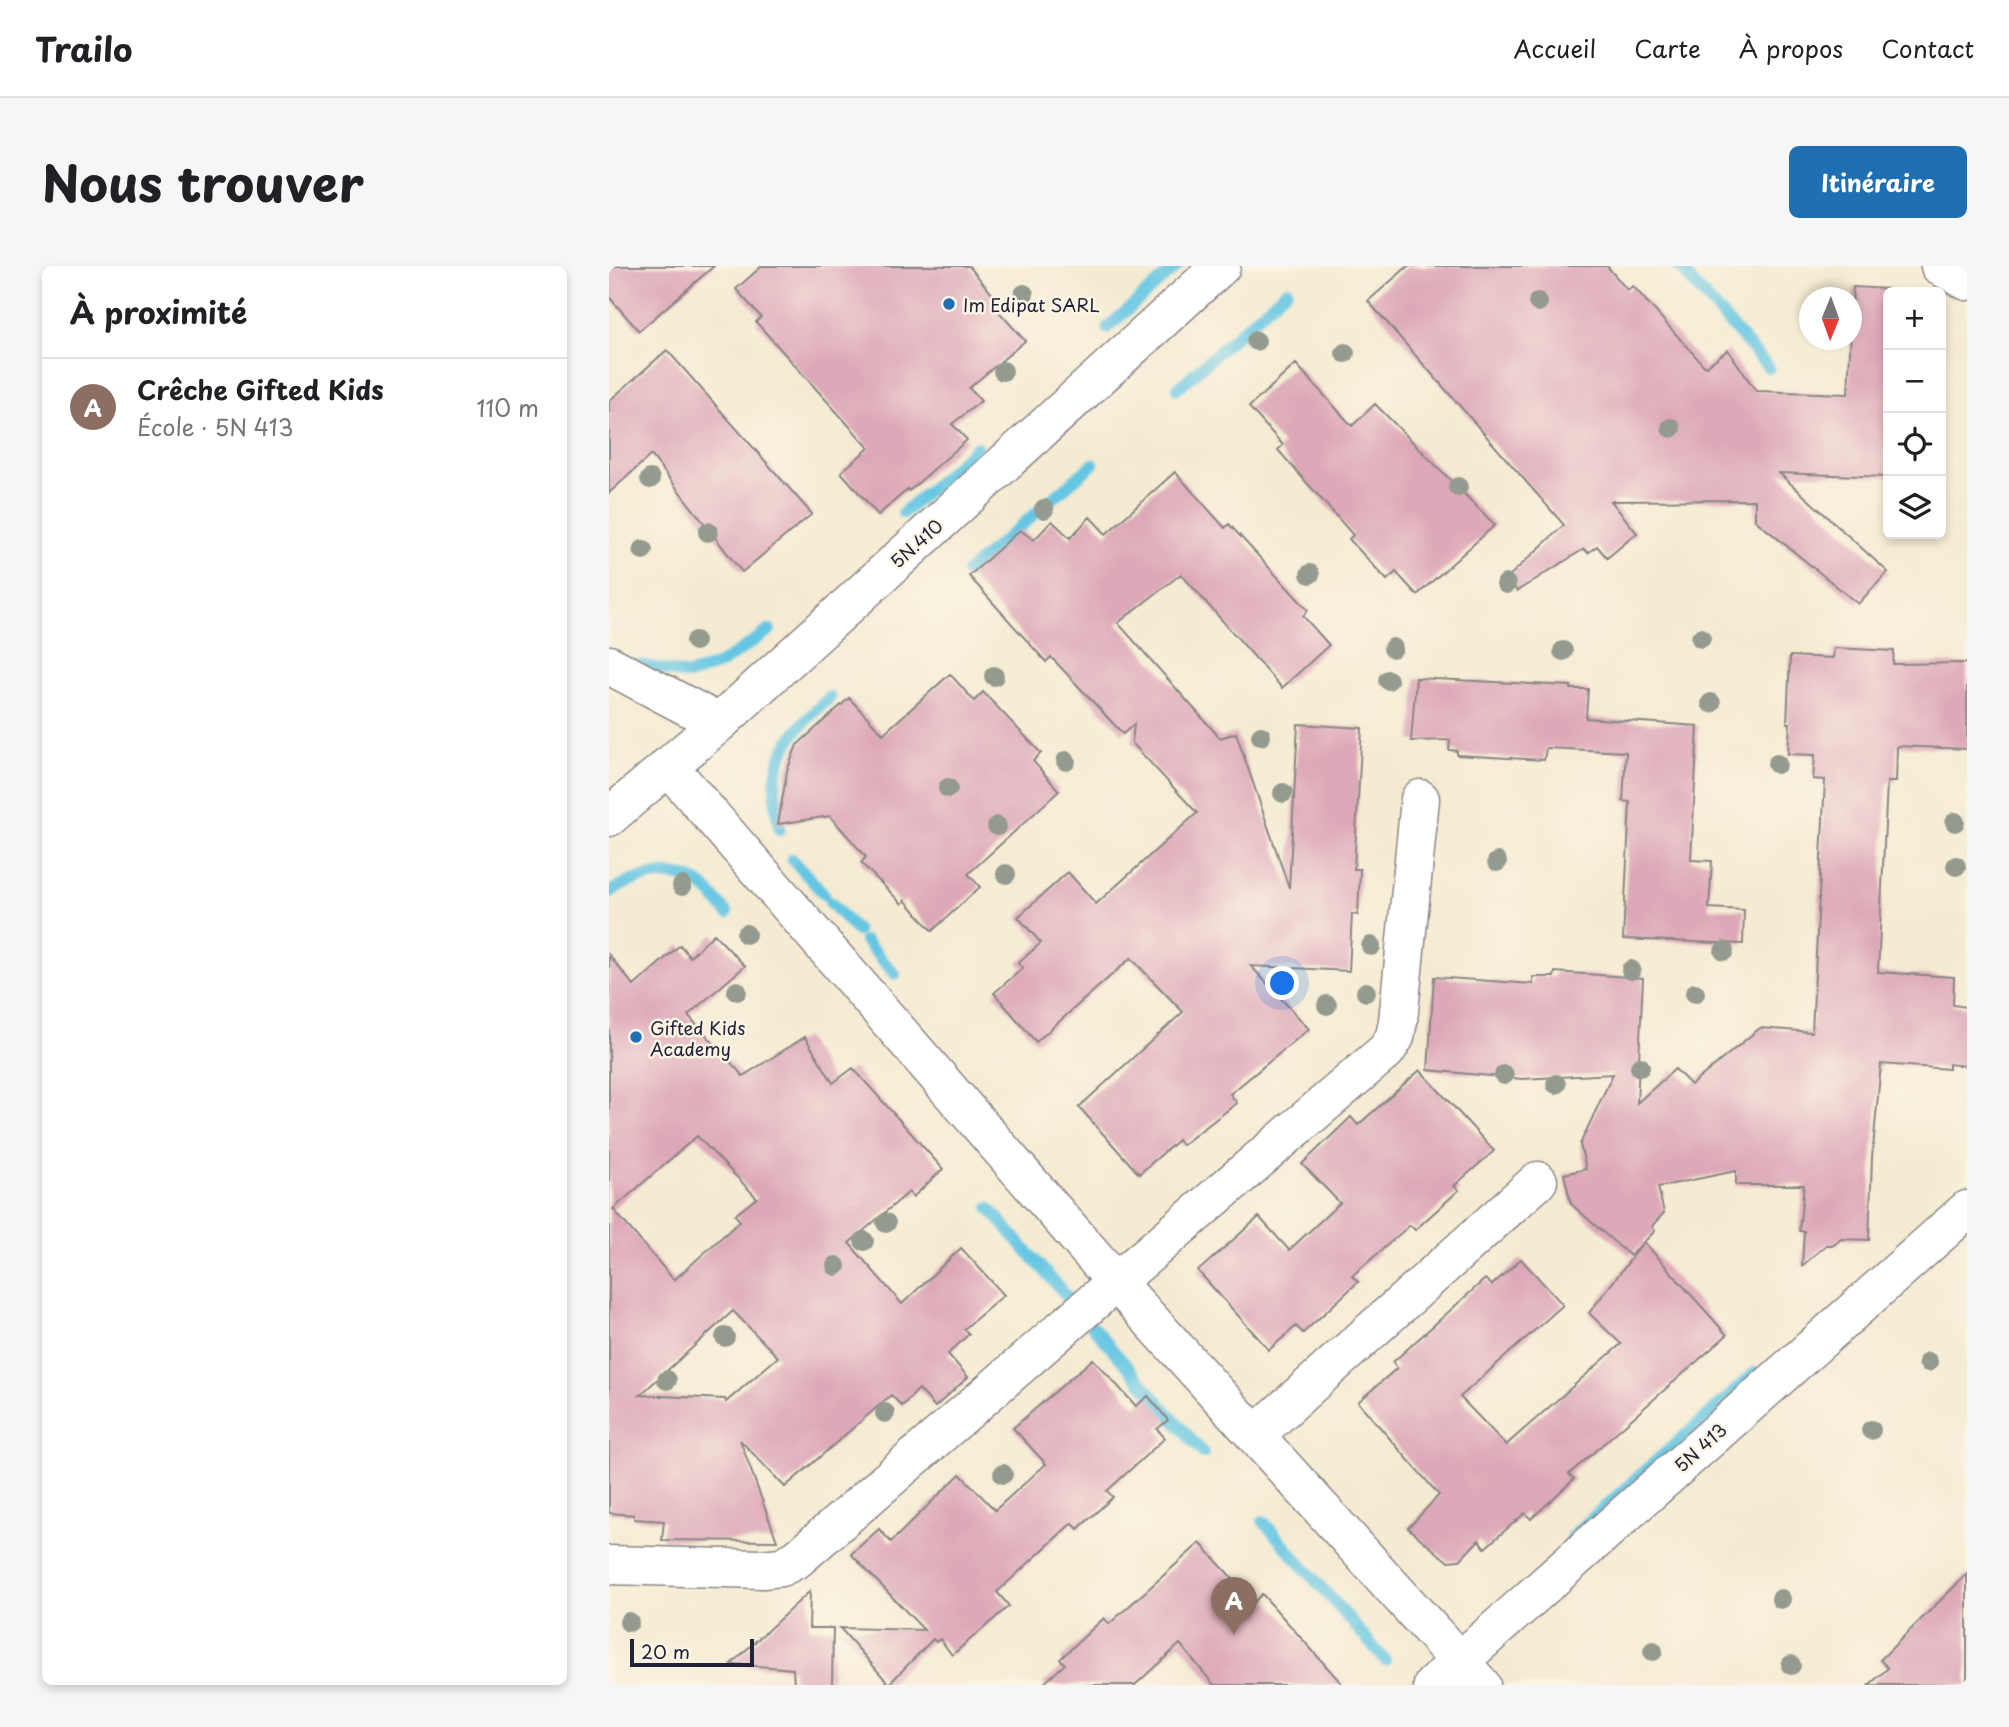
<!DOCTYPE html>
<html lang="fr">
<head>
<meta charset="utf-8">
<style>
  :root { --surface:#fff; --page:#f6f6f6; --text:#202124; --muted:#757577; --line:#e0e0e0; --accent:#1f6fb2 }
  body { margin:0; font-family:"Playpen Sans",sans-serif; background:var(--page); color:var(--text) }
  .controls { position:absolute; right:21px; top:21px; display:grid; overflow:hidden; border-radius:10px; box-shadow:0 4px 10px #0003 }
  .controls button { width:63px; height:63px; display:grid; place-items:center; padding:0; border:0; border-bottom:2px solid var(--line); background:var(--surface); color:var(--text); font:35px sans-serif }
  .compass { position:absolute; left:1190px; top:21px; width:63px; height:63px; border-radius:50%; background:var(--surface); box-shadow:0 4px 10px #0003; rotate:181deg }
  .scale { position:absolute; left:21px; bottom:18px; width:124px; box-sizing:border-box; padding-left:7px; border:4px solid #22223b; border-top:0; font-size:19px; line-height:24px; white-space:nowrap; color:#22223b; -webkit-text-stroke:5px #fcf5e5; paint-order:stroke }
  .you { position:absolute; left:674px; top:718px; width:24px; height:24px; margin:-18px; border:5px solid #fff; border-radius:50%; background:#1a73e8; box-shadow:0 0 0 10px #1a73e833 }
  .badge { display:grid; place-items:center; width:46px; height:46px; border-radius:50%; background:var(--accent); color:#fff; font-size:23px; font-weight:700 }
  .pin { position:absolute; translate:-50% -58px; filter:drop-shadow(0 2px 4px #0008) }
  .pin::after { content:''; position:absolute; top:37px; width:24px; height:21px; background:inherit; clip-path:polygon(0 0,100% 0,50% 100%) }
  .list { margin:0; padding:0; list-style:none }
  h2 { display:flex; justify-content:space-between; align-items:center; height:91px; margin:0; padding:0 28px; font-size:30px }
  h2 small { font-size:23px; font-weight:400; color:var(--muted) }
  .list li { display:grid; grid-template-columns:46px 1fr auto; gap:21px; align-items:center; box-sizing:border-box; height:98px; padding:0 28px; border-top:2px solid var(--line) }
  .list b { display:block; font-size:26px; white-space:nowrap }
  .list p { margin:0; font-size:23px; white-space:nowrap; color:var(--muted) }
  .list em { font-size:23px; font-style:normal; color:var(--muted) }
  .icon { flex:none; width:38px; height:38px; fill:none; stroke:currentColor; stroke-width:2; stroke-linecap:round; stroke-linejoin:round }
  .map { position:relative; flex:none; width:1358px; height:1419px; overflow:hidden; border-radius:10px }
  header { display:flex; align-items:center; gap:42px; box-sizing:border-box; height:98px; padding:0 35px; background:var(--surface); border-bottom:2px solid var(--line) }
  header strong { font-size:33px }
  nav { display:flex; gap:38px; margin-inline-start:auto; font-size:24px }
  .intro { display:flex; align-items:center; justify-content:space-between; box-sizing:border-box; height:168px; padding:0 42px }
  h1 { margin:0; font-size:49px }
  .button { padding:18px 32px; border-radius:10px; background:var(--accent); color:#fff; font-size:24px; font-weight:700 }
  main { display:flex; gap:42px; padding:0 42px }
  aside { flex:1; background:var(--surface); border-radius:10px; box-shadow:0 4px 10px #0003 }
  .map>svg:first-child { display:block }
</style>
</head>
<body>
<header>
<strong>Trailo</strong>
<nav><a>Accueil</a><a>Carte</a><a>À propos</a><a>Contact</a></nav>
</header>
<div class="intro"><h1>Nous trouver</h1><a class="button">Itinéraire</a></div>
<main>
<aside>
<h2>À proximité<small></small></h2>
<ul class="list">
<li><span class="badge" style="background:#8d6e63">A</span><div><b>Crêche Gifted Kids</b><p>École · 5N 413</p></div><em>110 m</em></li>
</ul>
</aside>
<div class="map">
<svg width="1358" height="1419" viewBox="0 0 1358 1419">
  <rect width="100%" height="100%" fill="#fcf5e5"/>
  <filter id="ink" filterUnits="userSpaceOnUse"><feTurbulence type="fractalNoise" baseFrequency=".0143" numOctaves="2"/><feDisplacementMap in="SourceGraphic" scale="14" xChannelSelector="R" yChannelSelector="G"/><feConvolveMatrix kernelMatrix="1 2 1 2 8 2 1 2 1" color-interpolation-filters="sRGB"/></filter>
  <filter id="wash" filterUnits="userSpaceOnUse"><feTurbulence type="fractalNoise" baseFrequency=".00686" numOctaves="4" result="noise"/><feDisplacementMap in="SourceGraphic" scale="28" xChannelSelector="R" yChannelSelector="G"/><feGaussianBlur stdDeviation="1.57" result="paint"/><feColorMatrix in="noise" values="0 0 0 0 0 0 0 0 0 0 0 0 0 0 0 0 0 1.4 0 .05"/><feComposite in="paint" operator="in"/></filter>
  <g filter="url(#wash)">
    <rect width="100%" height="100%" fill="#f4ebd2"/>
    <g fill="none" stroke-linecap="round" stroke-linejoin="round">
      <path stroke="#65c6e3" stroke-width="12" d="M1069,0L1071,2
        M1077,9L1160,102
        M498,62L568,0
        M568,123L678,24
        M294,247L368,181
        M358,306L484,198
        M33,399L79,409L111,398L161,364
        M171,564C157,498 173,475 221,431
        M183,593L215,628
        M0,627C22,610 66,601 91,618C101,625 110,638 118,647
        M221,636L248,665
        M256,675L286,708
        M380,942L460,1033
        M483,1060L594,1187
        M654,1255L776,1394
        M963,1270L1146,1107"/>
    </g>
    <g id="blocks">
      <path fill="#dda8b8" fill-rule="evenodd" d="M0,0H105L30,65L0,31Z
        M153,0H360L388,34L384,39L416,75L360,122L372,135L343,158L358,174L300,225L299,223L269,249L232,206L260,182L147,56L152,51L127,23Z
        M799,0H998L1018,24L1024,20L1096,101L1119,84L1147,125L1239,128L1244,21L1279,23V211L1170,207L1279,306L1249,338L1146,254V234L1002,235L1028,267L998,292L988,280L979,287L975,283L908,325L898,312L955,259L759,35Z
        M58,84L203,248L133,306L42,189L0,227V135Z
        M687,98L743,160L766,138L886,259L808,329L787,306L778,314L740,273L744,269L669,184L674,179L640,141Z
        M566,206L616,262L620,258L699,344L694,350L720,379L673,422L572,308L509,357L611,472L627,467L680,622L689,458L753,462L745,603H751L749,649L743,648L740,705L642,700L700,763L621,828L628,837L573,879L569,874L530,908L470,841L574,746L522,692L427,776L385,727L414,702L409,697L432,677L409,651L459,606L487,638L588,547L523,477L525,458L514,468L442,391L437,396L360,310L411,264L425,274L443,255L461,272L481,251L497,268Z
        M1225,382L1285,385L1284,398L1358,397V483L1288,480L1287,516H1278L1269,706L1345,711L1344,739L1358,741V800L1340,798V803L1272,798L1263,892L1260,974L1232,973L1225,979H1217L1193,1000L1195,965H1190L1195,919H1127V905L1049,921L1055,947L1043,960L1046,965L1021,990L962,938L955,908L977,903L971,878L1004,808L913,813L819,804L825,711L924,718V711H945L946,706L1034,712L1028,837L1066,803L1082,819L1151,762L1203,766L1216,514L1204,513L1206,489L1179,488L1181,457H1178L1181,390L1224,392Z
        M341,408L365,435L374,426L432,487L424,495L450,525L359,608L371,621L323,665L296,634L293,638L252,597L257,591L221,550L169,558L178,505L188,479L240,432L274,468Z
        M807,412L962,420V423H979L977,452L1089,460L1082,594L1103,595L1100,642L1135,644L1134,678L1014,673L1021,536L1014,535L1017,486L937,482L935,494L848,489V485L840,484L841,474L802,475Z
        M105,668L136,700L79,749L134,810L196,771L224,817L244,802L334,903L304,931L300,926L240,977L293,1038L352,982L395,1029L355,1063L360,1068L339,1088L359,1111L326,1141L310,1123L293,1140L282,1129L176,1221L131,1174L168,1275L53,1274L55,1255L25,1253V1249L0,1247V689L25,720L71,679L81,691ZM88,870L148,932L126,949L131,955L65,1014L4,943ZM124,1045L169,1091L117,1136L116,1133L31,1129Z
        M811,804L885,885L845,920L850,924L806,964L801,959L743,1010L749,1016L694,1067L687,1060L660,1084L589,1005L650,951L680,984L731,937L693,898L742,851L749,859Z
        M1035,976L1118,1069L960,1208L965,1213L922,1253L916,1247L876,1282L870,1274L851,1294L838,1295L799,1262L830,1229L749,1136L788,1102L784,1096L876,1013L883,1019L912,993L954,1039L851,1131L897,1179L1012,1078L980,1047Z
        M484,1093L527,1140L539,1130L559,1154L548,1163L556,1172L498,1225L504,1231L469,1263L463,1257L388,1326L400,1340L377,1360L343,1389L331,1373L327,1376L324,1373L280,1418L231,1362L315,1364L242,1288L270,1263L282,1276L351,1208L386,1244L437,1198L404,1162Z
        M591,1277L645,1336L653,1328L734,1419H605L571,1378L526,1419H433L456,1398L451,1393L495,1352L500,1358Z
        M1358,1308V1419H1260L1279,1402L1271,1394Z
        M201,1325L200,1362H224L223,1419H185L184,1403L122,1398Z"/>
    </g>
  </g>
  <g filter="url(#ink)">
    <use href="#blocks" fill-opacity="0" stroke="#8b8686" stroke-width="2"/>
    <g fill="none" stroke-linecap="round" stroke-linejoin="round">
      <defs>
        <path id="minor" d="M1331,0L1358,15
          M59,500L507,1016L872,1419
          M646,1169L929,915
          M0,1299L153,1303L172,1301L188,1293L507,1016L777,785L786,771L789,755L811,533
          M824,1419L1358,944"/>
        <path id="tertiary" d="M0,399L110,457
          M0,551L110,457L612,0"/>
      </defs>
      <use href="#minor" stroke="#8b8686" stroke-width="41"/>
      <use href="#tertiary" stroke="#8b8686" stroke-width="41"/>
      <use href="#minor" stroke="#fff" stroke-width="38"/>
      <use href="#tertiary" stroke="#fff" stroke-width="38"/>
    </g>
    <g fill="#949b8e">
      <circle cx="415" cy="28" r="10"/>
      <circle cx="929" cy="36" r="10"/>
      <circle cx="647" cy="75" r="10"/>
      <circle cx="736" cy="87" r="10"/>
      <circle cx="394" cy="105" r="10"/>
      <circle cx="1062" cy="162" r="10"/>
      <circle cx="41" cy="213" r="10"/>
      <circle cx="849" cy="221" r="10"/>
      <circle cx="435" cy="243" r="10"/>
      <circle cx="99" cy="266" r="10"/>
      <circle cx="34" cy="284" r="10"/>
      <circle cx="701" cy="308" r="10"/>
      <circle cx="897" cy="318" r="10"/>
      <circle cx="1092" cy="372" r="10"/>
      <circle cx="86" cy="375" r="10"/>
      <circle cx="784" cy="382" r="10"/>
      <circle cx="954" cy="385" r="10"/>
      <circle cx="385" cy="410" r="10"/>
      <circle cx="779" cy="414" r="10"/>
      <circle cx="1102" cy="437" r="10"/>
      <circle cx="652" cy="470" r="10"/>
      <circle cx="457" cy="495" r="10"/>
      <circle cx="1168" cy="498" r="10"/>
      <circle cx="339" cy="522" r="10"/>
      <circle cx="674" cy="527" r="10"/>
      <circle cx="1346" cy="556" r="10"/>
      <circle cx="388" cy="560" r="10"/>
      <circle cx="888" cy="596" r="10"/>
      <circle cx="1347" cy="600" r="10"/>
      <circle cx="397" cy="608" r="10"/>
      <circle cx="73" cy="620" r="10"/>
      <circle cx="137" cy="668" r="10"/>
      <circle cx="762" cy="680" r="10"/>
      <circle cx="1115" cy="685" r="10"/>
      <circle cx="1022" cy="704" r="10"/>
      <circle cx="128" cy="725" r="10"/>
      <circle cx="757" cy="726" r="10"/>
      <circle cx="1086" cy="727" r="10"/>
      <circle cx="718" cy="739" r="10"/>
      <circle cx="1031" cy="801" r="10"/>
      <circle cx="895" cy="809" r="10"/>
      <circle cx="947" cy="818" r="10"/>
      <circle cx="277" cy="957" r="10"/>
      <circle cx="255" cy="975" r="10"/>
      <circle cx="227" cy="1000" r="10"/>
      <circle cx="116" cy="1071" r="10"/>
      <circle cx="1319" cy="1096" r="10"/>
      <circle cx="58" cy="1114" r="10"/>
      <circle cx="276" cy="1147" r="10"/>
      <circle cx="1262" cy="1164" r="10"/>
      <circle cx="394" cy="1208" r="10"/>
      <circle cx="1172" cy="1333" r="10"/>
      <circle cx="20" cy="1356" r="10"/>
      <circle cx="1044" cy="1385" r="10"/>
      <circle cx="1182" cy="1399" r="10"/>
    </g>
  </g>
  <g fill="#1f6fb2" stroke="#fcf5e5" stroke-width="2.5">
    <circle cx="340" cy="38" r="7"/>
    <circle cx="27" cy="771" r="7"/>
  </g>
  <g text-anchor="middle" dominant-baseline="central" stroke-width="5" stroke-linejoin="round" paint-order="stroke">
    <g font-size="18" fill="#22223b" stroke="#fcf5e5" text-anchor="start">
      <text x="354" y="38">Im Edipat SARL</text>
      <text x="41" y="761">Gifted Kids<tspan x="41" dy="21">Academy</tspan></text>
    </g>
    <g font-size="18" fill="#22223b" stroke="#fcf5e5">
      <text transform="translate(307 277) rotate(-42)">5N.410</text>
      <text transform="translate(1091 1181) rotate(-42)">5N 413</text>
    </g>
  </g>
</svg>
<div class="controls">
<button>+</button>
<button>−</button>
<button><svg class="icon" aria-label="locate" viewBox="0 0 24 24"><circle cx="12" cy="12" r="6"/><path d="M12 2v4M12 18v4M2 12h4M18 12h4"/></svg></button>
<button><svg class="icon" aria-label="layers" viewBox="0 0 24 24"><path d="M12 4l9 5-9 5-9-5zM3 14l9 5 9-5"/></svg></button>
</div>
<svg class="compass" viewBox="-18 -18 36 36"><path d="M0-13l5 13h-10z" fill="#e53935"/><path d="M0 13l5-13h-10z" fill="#757577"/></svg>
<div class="scale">20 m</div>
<div class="you"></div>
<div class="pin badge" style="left:625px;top:1369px;background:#8d6e63">A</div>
</div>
</main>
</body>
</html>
